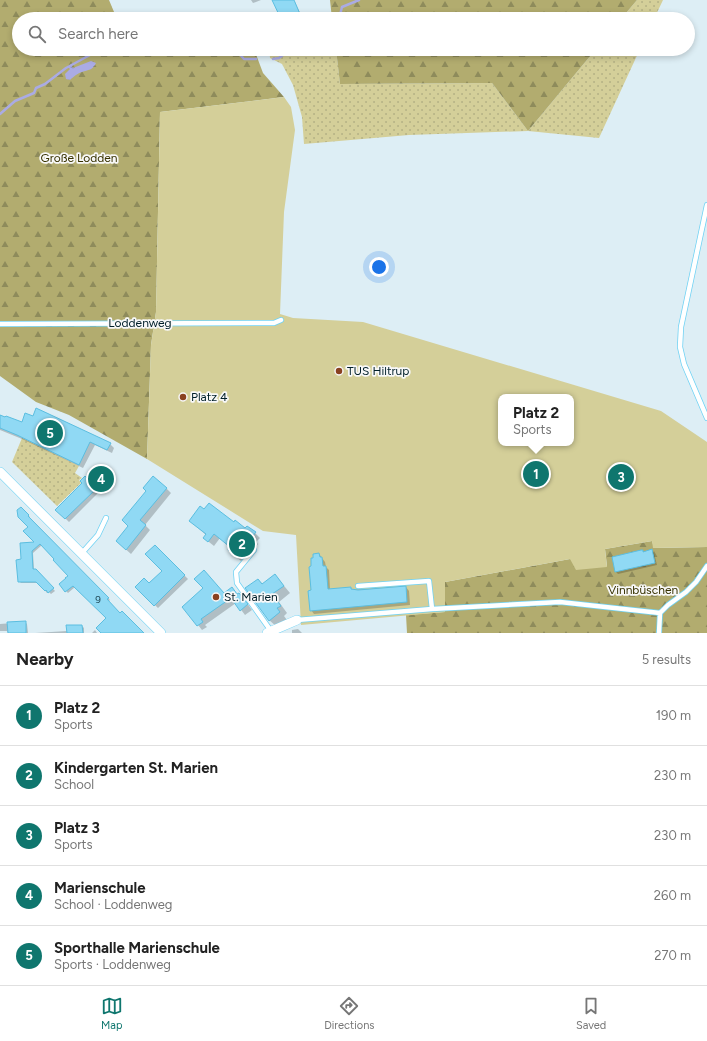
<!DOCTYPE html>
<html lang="en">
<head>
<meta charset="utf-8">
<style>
  :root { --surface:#fff; --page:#f2f2f2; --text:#222; --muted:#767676; --line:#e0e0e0; --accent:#0f766e }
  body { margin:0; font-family:Figtree,sans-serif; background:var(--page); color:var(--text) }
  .you { position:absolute; left:379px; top:267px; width:14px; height:14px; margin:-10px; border:3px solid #fff; border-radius:50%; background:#1a73e8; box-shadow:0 0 0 6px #1a73e833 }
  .badge { display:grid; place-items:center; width:26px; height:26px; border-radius:50%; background:var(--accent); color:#fff; font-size:13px; font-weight:700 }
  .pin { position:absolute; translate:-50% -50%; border:2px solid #fff; box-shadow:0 1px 4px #0006 }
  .popup { position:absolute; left:498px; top:394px; width:76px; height:52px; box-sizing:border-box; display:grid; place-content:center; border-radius:8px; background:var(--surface); filter:drop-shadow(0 1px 3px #0005); font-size:13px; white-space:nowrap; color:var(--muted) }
  .popup b { font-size:15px; color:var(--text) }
  .popup::after { content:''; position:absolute; left:50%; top:100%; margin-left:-8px; border:8px solid transparent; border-top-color:var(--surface) }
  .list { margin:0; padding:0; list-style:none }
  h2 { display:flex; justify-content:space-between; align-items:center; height:52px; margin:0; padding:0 16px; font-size:17px }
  h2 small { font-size:13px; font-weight:400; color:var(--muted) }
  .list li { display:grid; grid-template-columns:26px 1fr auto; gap:12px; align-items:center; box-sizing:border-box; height:60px; padding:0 16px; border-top:1px solid var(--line) }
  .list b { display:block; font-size:15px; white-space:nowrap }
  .list p { margin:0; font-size:13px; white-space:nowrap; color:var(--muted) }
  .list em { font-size:13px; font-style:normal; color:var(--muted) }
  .icon { flex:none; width:22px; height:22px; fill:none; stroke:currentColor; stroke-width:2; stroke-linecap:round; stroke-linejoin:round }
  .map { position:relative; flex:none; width:707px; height:633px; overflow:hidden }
  .search { position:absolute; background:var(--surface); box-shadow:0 2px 6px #0003; left:12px; right:12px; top:12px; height:44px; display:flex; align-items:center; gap:10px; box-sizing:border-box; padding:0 14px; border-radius:22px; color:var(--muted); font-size:15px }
  .sheet { height:352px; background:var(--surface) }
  nav { display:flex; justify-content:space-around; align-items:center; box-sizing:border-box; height:56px; border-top:1px solid var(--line); background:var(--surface); font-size:11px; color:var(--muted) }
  nav a { display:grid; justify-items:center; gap:2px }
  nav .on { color:var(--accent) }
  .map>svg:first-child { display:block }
</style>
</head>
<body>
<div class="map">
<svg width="707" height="633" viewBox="0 0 707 633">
  <defs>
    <pattern id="grass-dots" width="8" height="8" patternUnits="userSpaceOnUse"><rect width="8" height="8" fill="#d4cf99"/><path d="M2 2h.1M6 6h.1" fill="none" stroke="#b4b184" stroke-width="1.8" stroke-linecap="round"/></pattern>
    <pattern id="forest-firs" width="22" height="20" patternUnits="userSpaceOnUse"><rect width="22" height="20" fill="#b2ac6f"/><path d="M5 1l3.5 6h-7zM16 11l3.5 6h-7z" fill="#8e8b5b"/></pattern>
    <pattern id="water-ripples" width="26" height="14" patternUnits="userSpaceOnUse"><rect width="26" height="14" fill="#aaabe4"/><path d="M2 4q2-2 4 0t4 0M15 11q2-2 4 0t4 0" fill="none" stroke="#888bb9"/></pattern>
  </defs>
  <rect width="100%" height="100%" fill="#ddeef5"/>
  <path fill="url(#grass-dots)" d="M637,0H663L654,19H621Z
    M269,49H336L340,84L492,83L528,131L596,49H640L599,138L528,131L409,135L304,144L302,117L293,85L282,64L270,58Z
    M22,438L79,466L75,473L82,478L79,480L81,483L57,506L12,462Z"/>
  <path fill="url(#forest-firs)" d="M0,0H109L117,19H19V49H254L263,73L284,97L160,112L156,312L151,345L147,459L69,415L36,402L0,376Z
    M330,0H637L621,19H332Z
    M336,49H596L528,131L492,83L340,84Z
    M652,541L654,548L707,547V633H407L406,615L445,612V582L570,559L607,566L605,549Z"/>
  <path fill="#d4cf99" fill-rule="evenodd" d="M284,97L291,107L295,130L284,212L280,314L293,318L363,322L661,411L707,442V547L653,548L652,541L605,549L607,567L576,570L570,559L445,582V612L301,625L296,535L263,531L147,459L151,345L156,312L160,112ZM501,397H571V443H501Z"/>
  <path fill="url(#water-ripples)" d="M91,61L96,63C93,70 88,70 82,72C78,73 73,77 70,80L66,79L65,74L70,69L68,67L71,65L73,68Z"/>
  <path fill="#0003" d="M251,0H261L253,3Z
    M273,0L295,2L301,15L292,19H282Z
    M0,415L22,423L110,444L114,448L112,453L95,445L83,468L22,439L0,430Z
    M85,478L99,492L69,522L57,510L83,483Z
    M166,488L171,493L145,525L150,530L131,554L122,546L130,526Z
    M21,508L30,517L29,519L110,600L108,602L121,615L142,633H102L107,618L75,587L68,593L66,591L61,584L69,576L42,545L33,553L34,570L38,572L55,591L51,594L48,591L47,593L39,583H21L19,581L22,560L36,543Z
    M190,521L234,523L245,530L255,533L260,538L256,542L258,544L247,557L245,556L241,561L234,555L231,547L220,538L214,546L204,538L206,535Z
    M155,546L188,579L158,608L136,587L149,584L163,571Z
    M642,551L644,552L652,551L654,553L657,565L618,574L616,572L613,558Z
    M319,554L325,562L326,567L329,570L330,590L350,588L353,590L406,587L409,591L410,605L314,614L311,610L312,567L314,559Z
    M275,575L290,593L279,602L287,613L284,616L287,620L277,627L269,620L258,580L263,584Z
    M232,588L238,595L239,594L244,599L252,610L245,615L236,603L205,625L207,627L202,630L184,607L224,594Z
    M25,622L27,624L28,633H8L7,631H0V624Z
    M82,626L84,628V633H35L67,631Z
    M298,629L302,633H292V630Z
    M95,630L97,633H92Z"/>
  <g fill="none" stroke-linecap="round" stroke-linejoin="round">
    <path stroke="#aaabe4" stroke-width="2.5" d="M339,19L342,7L359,0
      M235,49L244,59H256
      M273,59L279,58L291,49
      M0,114L15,101L34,93L36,88L45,84L66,68L101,49"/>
  </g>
  <path fill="#90d9f4" stroke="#5bbee0" d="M272,0H294L300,14L288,19H281Z
    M36,408L111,443L107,450L90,442L79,465L17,435L0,428V415L5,417L6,416L22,422L25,413L33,416Z
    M85,476L97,488L65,519L55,510L82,483L80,481Z
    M153,476L167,488L140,520L146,525L126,550L116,541L128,526L122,520L146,491L143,488Z
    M209,503L234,522L235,520L245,528L247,526L256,532L252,537L254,539L242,553L240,552L236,557L228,550L230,547L214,534L208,542L203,538L206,534L189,521L200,506L204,509Z
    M21,507L29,515L28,516L109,598L107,599L120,613L122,611L144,633H101L96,628L106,618L73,586L65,592L59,584L66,578H65L68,576L53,560L54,559L40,544L32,551L33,569H36L54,588L48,593L46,590L45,591L36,582H18L16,560L21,559L20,543L34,542L23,531L28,527L18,517L17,510Z
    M155,545L185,575L154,606L135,587L144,578L149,583L162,571L145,554Z
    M652,549L655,563L615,572L612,557L641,550H643V552Z
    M319,553L320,557H322L323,566H326L328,589L351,587V589L358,590L406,586L407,602L310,611L308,591L311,590L309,567L311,566V558H313V554Z
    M204,570L224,593L232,587L237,594L239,593L248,604L240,611L231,598L201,619L203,622L197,626L182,607L203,588L194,579Z
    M275,574L284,586L272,594L281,606L277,608L280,612L269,621L245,588L258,579L262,584Z
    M26,621V633H8L7,622Z
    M66,625H82L83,633H67Z"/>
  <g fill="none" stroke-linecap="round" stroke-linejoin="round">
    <defs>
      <path id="service" d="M707,205L681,327L680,347L684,364L707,418
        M0,324L274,323L281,320
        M254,550L236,572L237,583L271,631
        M82,553L98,535L106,518
        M358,586L429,581L432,609
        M297,620L432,609L560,602L660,613
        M659,633L660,613L668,605L686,592L696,582L707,566"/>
      <path id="minor" d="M0,472L161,633
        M267,633L297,620"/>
    </defs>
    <use href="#service" stroke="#6fd2f4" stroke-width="6"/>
    <use href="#minor" stroke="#6fd2f4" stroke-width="10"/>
    <use href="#service" stroke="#fff" stroke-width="4.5"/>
    <use href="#minor" stroke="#fff" stroke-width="9"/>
  </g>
  <g fill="#894120" stroke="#f8f8f8" stroke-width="1.5">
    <circle cx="339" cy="371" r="4"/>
    <circle cx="183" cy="397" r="4"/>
    <circle cx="216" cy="597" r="4"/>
  </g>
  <g text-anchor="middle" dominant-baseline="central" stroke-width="3.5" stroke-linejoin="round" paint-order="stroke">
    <g font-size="10" fill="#244e5c">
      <text x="98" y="599">9</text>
    </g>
    <g font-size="12" fill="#373200" stroke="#f8f8f8">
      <text x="79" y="158">Große Lodden</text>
      <text x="643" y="590">Vinnbüschen</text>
    </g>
    <g font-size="12" fill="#001f29" stroke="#f8f8f8">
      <text x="140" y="323">Loddenweg</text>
    </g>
    <g font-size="12" fill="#001f29" stroke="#f8f8f8" text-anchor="start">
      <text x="347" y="371">TUS Hiltrup</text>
      <text x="191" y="397">Platz 4</text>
      <text x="224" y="597">St. Marien</text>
    </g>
  </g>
</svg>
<div class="you"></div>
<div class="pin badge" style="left:536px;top:474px">1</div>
<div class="popup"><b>Platz 2</b>Sports</div>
<div class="pin badge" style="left:242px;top:544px">2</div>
<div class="pin badge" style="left:621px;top:477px">3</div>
<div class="pin badge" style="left:101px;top:479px">4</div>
<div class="pin badge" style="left:50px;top:433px">5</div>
<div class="search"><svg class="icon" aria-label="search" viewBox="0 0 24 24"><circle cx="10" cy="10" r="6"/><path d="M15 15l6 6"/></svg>Search here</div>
</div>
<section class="sheet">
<h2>Nearby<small>5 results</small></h2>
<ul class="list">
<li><span class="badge">1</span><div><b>Platz 2</b><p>Sports</p></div><em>190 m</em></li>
<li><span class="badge">2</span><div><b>Kindergarten St. Marien</b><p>School</p></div><em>230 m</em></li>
<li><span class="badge">3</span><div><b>Platz 3</b><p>Sports</p></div><em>230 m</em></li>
<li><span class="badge">4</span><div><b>Marienschule</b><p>School · Loddenweg</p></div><em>260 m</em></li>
<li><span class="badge">5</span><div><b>Sporthalle Marienschule</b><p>Sports · Loddenweg</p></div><em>270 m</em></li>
</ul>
</section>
<nav>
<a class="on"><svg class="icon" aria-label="map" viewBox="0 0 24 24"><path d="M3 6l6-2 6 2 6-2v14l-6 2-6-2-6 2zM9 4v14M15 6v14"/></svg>Map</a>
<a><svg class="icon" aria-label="directions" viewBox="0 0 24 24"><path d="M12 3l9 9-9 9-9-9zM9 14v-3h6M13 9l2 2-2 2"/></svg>Directions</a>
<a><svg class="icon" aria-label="saved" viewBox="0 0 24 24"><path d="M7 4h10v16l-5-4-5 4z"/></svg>Saved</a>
</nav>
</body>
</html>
